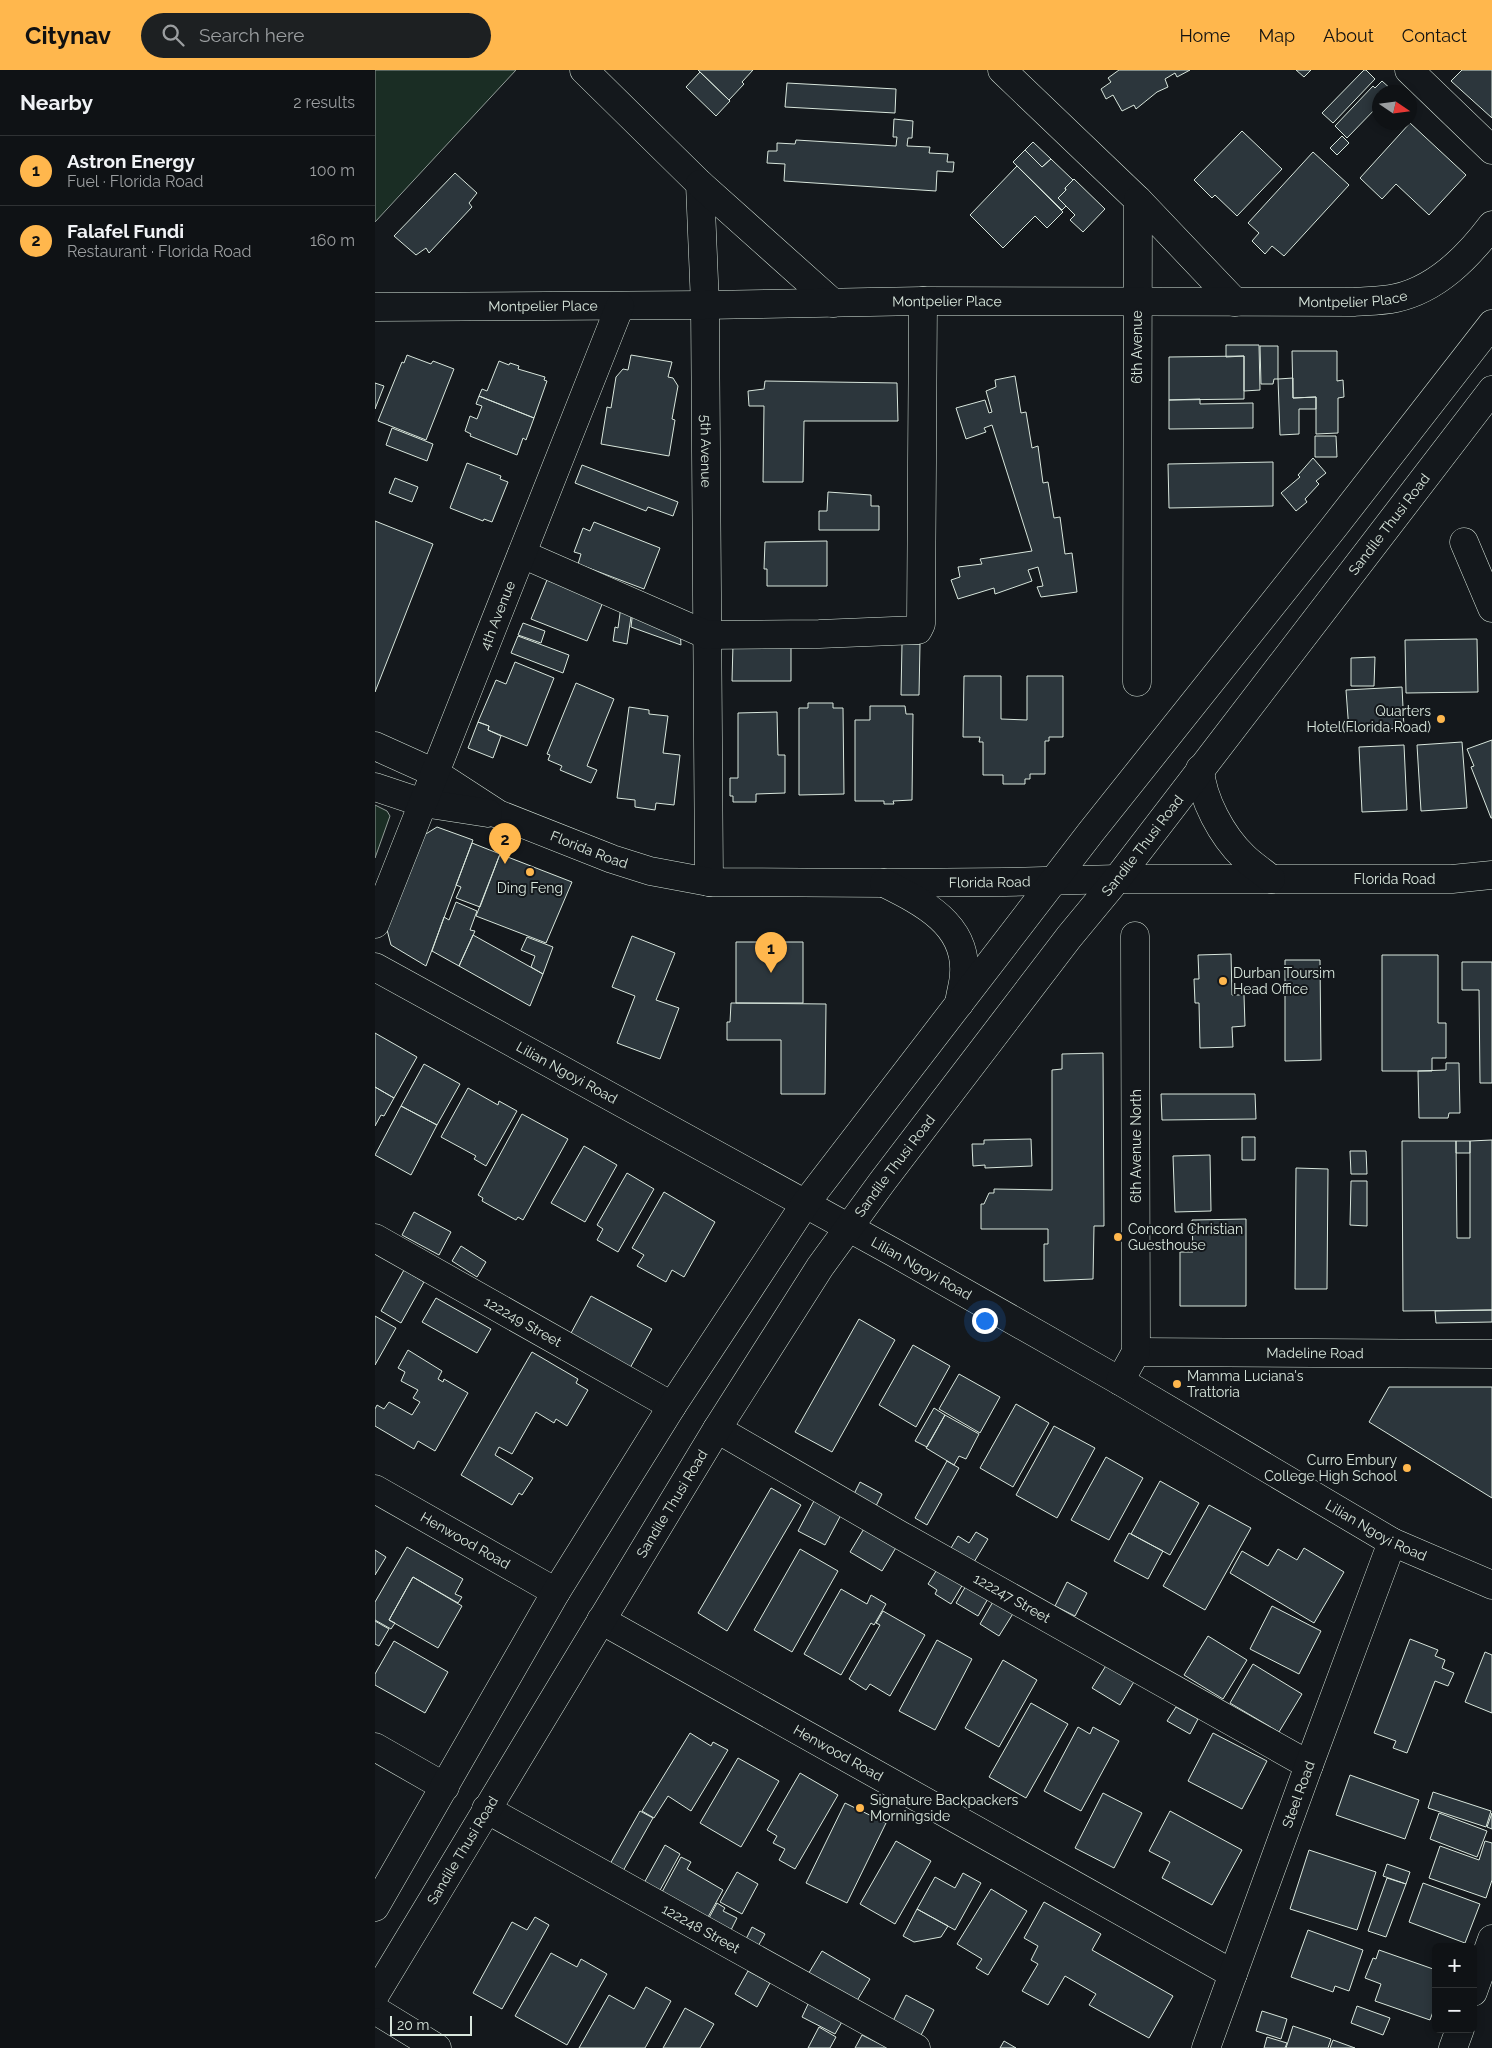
<!DOCTYPE html>
<html lang="en">
<head>
<meta charset="utf-8">
<style>
  :root { --surface:#0f1215; --page:#1d2022; --text:#f1f3f6; --muted:#9b9ea0; --line:#2f3234; --accent:#ffb74d }
  body { margin:0; font-family:Raleway,sans-serif; background:var(--page); color:var(--text) }
  .controls { position:absolute; right:15px; bottom:15px; display:grid; overflow:hidden; border-radius:8px; box-shadow:0 2px 8px #0003 }
  .controls button { width:45px; height:45px; display:grid; place-items:center; padding:0; border:0; border-bottom:1px solid var(--line); background:var(--surface); color:var(--text); font:25px sans-serif }
  .compass { position:absolute; left:997px; top:15px; width:45px; height:45px; border-radius:50%; background:var(--surface); box-shadow:0 2px 8px #0003; rotate:103deg }
  .scale { position:absolute; left:15px; bottom:12px; width:82px; box-sizing:border-box; padding-left:5px; border:2px solid #d8e6dc; border-top:0; font-size:14px; line-height:18px; white-space:nowrap; color:#d8e6dc; -webkit-text-stroke:4px #14181c; paint-order:stroke }
  .you { position:absolute; left:609px; top:1250px; width:18px; height:18px; margin:-12px; border:4px solid #fff; border-radius:50%; background:#1a73e8; box-shadow:0 0 0 8px #1a73e833 }
  .badge { display:grid; place-items:center; width:32px; height:32px; border-radius:50%; background:var(--accent); color:#111; font-size:16px; font-weight:700 }
  .pin { position:absolute; translate:-50% -41px; filter:drop-shadow(0 1px 2px #0008) }
  .pin::after { content:''; position:absolute; top:26px; width:18px; height:15px; background:inherit; clip-path:polygon(0 0,100% 0,50% 100%) }
  .list { margin:0; padding:0; list-style:none }
  h2 { display:flex; justify-content:space-between; align-items:center; height:65px; margin:0; padding:0 20px; font-size:21px }
  h2 small { font-size:16px; font-weight:400; color:var(--muted) }
  .list li { display:grid; grid-template-columns:32px 1fr auto; gap:15px; align-items:center; box-sizing:border-box; height:70px; padding:0 20px; border-top:1px solid var(--line) }
  .list b { display:block; font-size:19px; white-space:nowrap }
  .list p { margin:0; font-size:16px; white-space:nowrap; color:var(--muted) }
  .list em { font-size:16px; font-style:normal; color:var(--muted) }
  .icon { flex:none; width:28px; height:28px; fill:none; stroke:currentColor; stroke-width:2; stroke-linecap:round; stroke-linejoin:round }
  .map { position:relative; flex:none; width:1117px; height:1978px; overflow:hidden }
  header { display:flex; align-items:center; gap:30px; box-sizing:border-box; height:70px; padding:0 25px; background:var(--accent); color:#111 }
  header strong { font-size:24px }
  nav { display:flex; gap:28px; margin-inline-start:auto; font-size:18px }
  .search { width:350px; height:45px; background:var(--page); display:flex; align-items:center; gap:12px; box-sizing:border-box; padding:0 18px; border-radius:28px; color:var(--muted); font-size:19px }
  main { display:flex }
  aside { flex:1; background:var(--surface) }
  .map>svg:first-child { display:block }
</style>
</head>
<body>
<header>
<strong>Citynav</strong>
<div class="search"><svg class="icon" aria-label="search" viewBox="0 0 24 24"><circle cx="10" cy="10" r="6"/><path d="M15 15l6 6"/></svg>Search here</div>
<nav><a>Home</a><a>Map</a><a>About</a><a>Contact</a></nav>
</header>
<main>
<aside>
<h2>Nearby<small>2 results</small></h2>
<ul class="list">
<li><span class="badge">1</span><div><b>Astron Energy</b><p>Fuel · Florida Road</p></div><em>100 m</em></li>
<li><span class="badge">2</span><div><b>Falafel Fundi</b><p>Restaurant · Florida Road</p></div><em>160 m</em></li>
</ul>
</aside>
<div class="map">
<svg width="1117" height="1978" viewBox="0 0 1117 1978">
  <rect width="100%" height="100%" fill="#14181c"/>
  <path fill="#1a2d24" stroke="#939e99" d="M0,0H141L0,152Z
    M0,735L12,741L15,746L0,788Z"/>
  <path fill="#2c363c" stroke="#d8e6dc" d="M323,0H378L367,12L369,14L354,30Z
    M744,0H815L802,7L800,3L790,9L793,17L782,22L761,39L759,35L747,41L738,25L731,29L726,19L736,12L733,8Z
    M921,0H936L929,7Z
    M989,0H991L1000,9L958,53L947,43Z
    M1087,0H1117V48L1076,11Z
    M325,2L355,31L341,46L311,17Z
    M1007,11L1018,21L1004,22V35L972,68L960,56L998,16L1000,18Z
    M412,13L521,19L520,43L410,37Z
    M519,49L538,51L537,68H533L532,76L555,77L554,83L573,84L572,92H579L578,102L562,101L561,121L409,111L410,94L392,93L393,81H402V73L420,74L421,70L521,76L522,67H518Z
    M1035,53L1091,105L1054,145L1021,114L1007,129L985,108Z
    M867,61L907,99L862,146L840,125L837,128L819,110Z
    M967,66L974,73L962,85L955,78Z
    M658,72L676,89L667,97L650,80Z
    M650,80L667,97L676,89L698,110L690,118L691,120L683,128L691,136L687,140L638,92Z
    M938,82L974,115L909,186L897,176L890,184L877,171L884,163L873,153Z
    M642,96L688,142L672,158L660,146L628,178L595,145Z
    M80,103L102,123L94,133L97,137L54,183L51,178L41,185L19,166Z
    M699,109L730,139L708,162L695,150L700,145L683,128L691,120L690,118Z
    M851,275H884L885,320L869,321V286L851,287Z
    M885,276H903V309H899L898,314H886Z
    M917,281H962V311L968,310L969,327L963,328V363L941,364V327L918,328Z
    M32,285L56,294L58,291L79,299L51,370L3,351L27,292L29,293Z
    M256,285L297,292L293,307L298,308L303,316L297,349L300,350L294,386L226,374L232,337L236,338L241,307L248,299L253,300Z
    M869,286V329L794,330V287Z
    M124,291L134,295L135,293L144,296L143,299L170,307L169,310L172,311L159,348L104,326L107,319L112,321Z
    M640,306L646,343L651,342L657,378L663,376L668,413L673,412L679,448L685,447L690,484L697,483L702,522L666,527L662,517L668,516L663,497L653,500L657,511L620,524L619,518L583,529L576,510L585,507L583,497L607,494L605,489L657,481L617,355L609,358L611,362L591,369L581,338L610,330L614,343L617,342L611,321L621,317L620,310Z
    M918,308V328L941,327V339H924V364L905,365L903,309Z
    M390,311L522,313L523,351H429L428,412H388L389,336H374L373,321L389,319Z
    M0,313L9,316L0,339Z
    M104,326L159,348L151,370L148,368L142,385L95,366L96,364L90,361L95,346L102,349L107,336L101,334Z
    M825,329V334L878,333V358L794,359V330Z
    M17,358L58,374L52,391L11,375Z
    M940,366H961L962,387H940Z
    M938,388L951,403L941,411L944,414L930,429L932,432L921,441L906,423L925,407L923,405Z
    M898,392V436L794,438L793,394Z
    M92,393L126,406L125,409L133,412L117,452L109,449L108,451L75,438Z
    M207,395L303,432L298,446L273,437L271,441L200,413Z
    M20,408L43,417L37,432L14,423Z
    M453,422L496,425V436H504V460H444V441H452Z
    M0,451L58,474L0,622Z
    M219,452L285,478L269,519L203,494L206,484L199,482L208,458L215,461Z
    M452,471V516H392V499H389L390,472Z
    M172,510L228,532L212,571L156,549Z
    M246,536L257,540L252,574L238,571L240,557L243,558Z
    M258,540L305,559L306,575L256,557Z
    M148,553L170,561L166,573L143,565Z
    M143,566L194,585L188,603L136,583Z
    M1102,569L1103,622L1031,623L1030,570Z
    M358,574H416V611H357Z
    M527,574H545L544,625H526Z
    M1000,587L999,616H976V588Z
    M140,592L179,608L152,676L113,660L114,656L103,652L121,610L131,614Z
    M589,606H626V649L652,650V606H688V667H674V671H670V704H655V709H650V714H628V705H608V672H604L605,667H588Z
    M201,613L239,629L212,696L222,700L216,713L185,700L187,696L173,690L175,685L172,684Z
    M1027,617L1029,658L974,661L971,620Z
    M433,633H458V638H468L469,724L424,725V638H433Z
    M495,636H530L531,644H538L537,730L518,731L519,734H509V731H480V650H495Z
    M254,637L274,640V644L293,646L288,683L305,685L299,735L281,733L280,740L260,737V730L242,728Z
    M402,642L403,685H410V723L381,724V732H358V726H355V708H363V643Z
    M103,652L114,656L113,660L126,666L118,688L93,678Z
    M1117,670V748H1116L1096,697L1099,696L1092,679Z
    M1087,672L1092,738L1046,741L1042,675Z
    M1029,675L1032,740L987,742L984,677Z
    M62,757L98,770L51,896L16,875L11,856L46,767Z
    M97,773L125,784L105,837L81,828L86,817L81,815Z
    M125,784L197,812L171,873L101,846Z
    M81,832L102,841L95,860L100,861L84,896L57,881L69,847L74,850Z
    M98,865L168,904L155,936L84,896Z
    M257,866L300,883L281,930L304,938L285,989L242,973L260,926L237,917Z
    M152,867L178,877L168,904L156,897L160,886L146,880Z
    M361,872H428V933H361Z
    M856,884L857,925H869L870,956L857,957L858,977L825,978L824,933H820L819,909H824L823,885Z
    M1007,885H1063V953H1071V988H1057V1001H1007Z
    M910,890H945L946,990L910,991Z
    M1087,892H1117V1013H1105L1104,920H1087Z
    M356,933L451,934L450,1024H406V970H352V952H355Z
    M0,963L42,987L19,1028L0,1017Z
    M728,983L729,1156H719L718,1209L669,1211V1174H673V1159H606V1134H609L614,1123H619V1119L677,1120V1000L687,999V984Z
    M1071,993H1084L1085,1043H1074L1073,1048H1044L1043,1001L1071,1000Z
    M49,994L85,1014L62,1055L26,1036Z
    M0,1017L19,1028L9,1046L6,1045L0,1056Z
    M93,1018L123,1035L124,1031L142,1041L111,1096L99,1089L101,1086L66,1067Z
    M786,1024H880L881,1049L787,1050Z
    M26,1036L62,1055L36,1105L0,1085Z
    M147,1044L193,1069L148,1150L143,1147L141,1150L107,1131L108,1128L103,1125Z
    M867,1067H880V1090H867Z
    M656,1069L657,1096L610,1098V1095L598,1096L597,1074H609V1070Z
    M1117,1070V1240L1028,1241L1027,1071H1081L1082,1168H1095V1071Z
    M1081,1071H1095V1083H1081Z
    M209,1076L242,1095L210,1152L176,1133Z
    M975,1081H991L992,1104H976Z
    M835,1085L836,1141L800,1142L798,1086Z
    M921,1098L953,1099L952,1219H920Z
    M252,1103L279,1119L243,1182L222,1170L228,1159L222,1155Z
    M976,1111H992V1156L975,1155Z
    M289,1122L340,1152L309,1207L297,1200L291,1212L262,1196L269,1185L257,1178Z
    M39,1142L76,1162L64,1185L27,1165Z
    M871,1149V1236H805V1182H818L817,1150Z
    M86,1176L111,1192L102,1207L77,1191Z
    M29,1200L49,1212L26,1253L6,1241Z
    M216,1226L277,1259L255,1298L195,1265Z
    M61,1228L116,1259L102,1283L47,1252Z
    M1117,1240V1252L1061,1253L1060,1241Z
    M0,1246L21,1258L0,1295Z
    M484,1249L520,1270L457,1382L420,1362Z
    M538,1275L575,1296L541,1357L504,1335Z
    M33,1280L67,1301L63,1309L68,1312L69,1309L93,1323L60,1381L43,1371L39,1379L0,1356V1339L2,1335L9,1339L14,1332L37,1345L45,1332L38,1328L43,1320L26,1311L30,1302L23,1298Z
    M157,1282L203,1309L201,1313L213,1320L192,1356L181,1349L179,1353L161,1342L137,1384L124,1377L120,1385L158,1408L147,1425L144,1423L137,1435L86,1405Z
    M584,1304L625,1327L605,1363L564,1339Z
    M1014,1317H1117V1428L994,1352Z
    M641,1334L674,1353L638,1417L605,1398Z
    M559,1338L570,1345L552,1377L540,1371Z
    M570,1345L604,1364L591,1389L584,1386L579,1395L551,1378Z
    M679,1356L720,1378L682,1448L641,1425Z
    M731,1387L768,1408L734,1470L696,1450Z
    M572,1391L584,1398L552,1455L540,1448Z
    M785,1411L824,1433L795,1485L756,1464Z
    M485,1412L507,1424L501,1436L479,1424Z
    M396,1418L426,1435L352,1561L323,1543Z
    M440,1429L467,1443L450,1475L423,1461Z
    M834,1435L876,1458L830,1540L788,1516Z
    M490,1457L522,1476L507,1501L475,1482Z
    M601,1462L613,1469L599,1492L576,1478L583,1466L594,1473Z
    M754,1463L788,1481L773,1509L739,1491Z
    M32,1477L88,1509L80,1524L87,1527L83,1533L38,1507L14,1550L20,1553L16,1559L0,1550V1532Z
    M929,1478L969,1502L939,1553L855,1503L867,1481L893,1496L903,1479L922,1490Z
    M425,1479L463,1501L417,1582L379,1560Z
    M0,1480L11,1487L0,1505Z
    M563,1498L588,1514L576,1534L560,1524L562,1520L553,1514Z
    M38,1507L87,1536L63,1578L14,1550Z
    M692,1512L712,1523L700,1546L680,1536Z
    M592,1514L614,1527L603,1546L581,1533Z
    M466,1519L492,1534L496,1525L511,1534L499,1555L496,1553L466,1605L429,1584Z
    M619,1530L639,1542L624,1566L605,1554Z
    M897,1536L946,1561L924,1604L875,1579Z
    M508,1541L550,1565L515,1626L495,1614L491,1620L474,1609L505,1555L501,1553Z
    M0,1551L14,1559L4,1576L0,1574Z
    M833,1566L872,1590L848,1629L809,1605Z
    M1035,1569L1063,1580L1060,1586L1070,1590L1067,1598L1079,1603L1073,1616L1060,1611L1032,1683L1018,1678L1021,1671L999,1663Z
    M562,1570L597,1589L560,1660L524,1641Z
    M19,1571L73,1602L50,1643L0,1615V1604Z
    M1110,1582L1117,1585V1643L1090,1632Z
    M628,1590L662,1610L624,1677L590,1658Z
    M732,1594L760,1610L745,1635L717,1618Z
    M878,1594L927,1624L904,1662L855,1633Z
    M656,1633L693,1654L651,1728L614,1707Z
    M801,1637L823,1649L815,1664L792,1651Z
    M703,1657L715,1664L718,1657L744,1671L706,1741L669,1721Z
    M315,1663L336,1676L338,1672L353,1680L316,1741L293,1726L279,1748L267,1741Z
    M838,1663L892,1691L867,1739L813,1711Z
    M363,1688L404,1711L366,1777L325,1753Z
    M425,1703L463,1725L420,1799L404,1790L410,1779L398,1773L402,1766L392,1760Z
    M975,1705L1044,1730L1030,1769L961,1745Z
    M1058,1722L1116,1741L1111,1757L1053,1738Z
    M728,1723L767,1743L739,1798L700,1778Z
    M470,1733L511,1753L472,1833L431,1813Z
    M265,1741L278,1748L248,1801L235,1794Z
    M795,1741L867,1780L837,1835L787,1808L795,1792L774,1781Z
    M1064,1743L1112,1761L1102,1787L1055,1769Z
    M1117,1743V1759L1112,1757Z
    M521,1771L556,1791L520,1854L485,1834Z
    M1110,1771L1117,1773V1810L1111,1828L1054,1808L1065,1776L1104,1790Z
    M290,1775L305,1784L284,1822L269,1813Z
    M934,1780L1001,1802L982,1860L915,1839Z
    M306,1787L316,1792L312,1799L348,1820L333,1847L287,1822Z
    M1012,1794L1035,1802L1031,1814L1008,1806Z
    M362,1802L383,1814L367,1844L345,1832Z
    M588,1803L606,1813L580,1860L542,1839L560,1807L580,1818Z
    M1012,1808L1031,1814L1011,1867L993,1861Z
    M1048,1813L1105,1834L1090,1873L1034,1852Z
    M616,1819L652,1841L613,1905L601,1898L607,1889L582,1874Z
    M669,1832L726,1864L717,1880L798,1926L774,1968L714,1935L721,1924L690,1906L673,1935L647,1921L663,1894L656,1890L663,1876L649,1868Z
    M342,1833L350,1838L348,1841L362,1848L356,1860L334,1848Z
    M542,1839L573,1856L566,1867L539,1872L528,1866Z
    M160,1847L174,1855L127,1939L98,1923L137,1852L152,1860Z
    M377,1857L390,1864L382,1878L370,1871Z
    M933,1860L988,1880L974,1921L960,1916L958,1922L916,1907Z
    M1004,1880L1061,1900V1940L1059,1939L1055,1950L1000,1931L1006,1914L990,1908L998,1888L1001,1889Z
    M447,1881L495,1909L480,1934L432,1906Z
    M176,1883L202,1897L206,1889L232,1904L192,1975L140,1946Z
    M373,1901L395,1913L382,1937L360,1924Z
    M271,1917L296,1931L270,1978H204L234,1925L259,1939Z
    M531,1925L559,1940L545,1967L517,1953Z
    M434,1932L468,1950L460,1964L427,1947Z
    M982,1936L1015,1948L1008,1965L976,1953Z
    M310,1938L339,1954L325,1978H288Z
    M887,1941L912,1949L906,1969L881,1961Z
    M918,1956L956,1969L953,1978H911Z
    M444,1957L461,1967L455,1978H433Z
    M487,1965L513,1978H480Z
    M892,1967L912,1973L910,1978H889Z
    M958,1970L980,1978H955Z
    M629,1971L641,1978H625Z"/>
  <g fill="none" stroke-linecap="round" stroke-linejoin="round">
    <defs>
      <g id="minor">
        <path id="s1" d="M209,0L325,114L330,235L334,812"/>
        <path d="M627,0L763,130L762,612"/>
        <path d="M1034,0L1117,80"/>
        <path d="M325,114L458,233"/>
        <path d="M763,130L860,232"/>
        <path id="s2" d="M0,237L330,235L548,231L979,232C992,231 1007,231 1021,228C1062,219 1093,187 1117,155"/>
        <path d="M1089,472L1117,538"/>
        <path d="M147,484L332,565L444,564L543,560L546,554L548,231"/>
        <path id="s3" d="M0,676L60,703L123,744L237,789L275,801L334,812L509,813L630,812L742,809H1077L1117,805"/>
        <path d="M0,717L48,733L113,743"/>
        <path id="s4" d="M0,854L245,236"/>
        <path id="s5" d="M0,897L518,1182L745,1311L1017,1472L1117,1515"/>
        <path id="s6" d="M0,1168L297,1336"/>
        <path id="s7" d="M761,1282L1117,1284"/>
        <path d="M745,1311L761,1282L760,866"/>
        <path id="s8" d="M342,1359L525,1465L934,1695"/>
        <path id="s9" d="M0,1419L181,1522"/>
        <path id="s10" d="M226,1550L858,1904"/>
        <path d="M0,1677L70,1717"/>
        <path id="s11" d="M111,1739L541,1978"/>
        <path d="M1098,1922L1117,1869"/>
        <path d="M0,1940L62,1978"/>
        <path id="s12" d="M831,1978L934,1695L1017,1472"/>
        <path d="M1078,1978L1085,1959"/>
      </g>
      <g id="major">
        <path d="M825,699C827,729 847,766 869,787C877,795 887,801 896,809"/>
        <path d="M509,813C547,832 592,854 589,903C589,913 585,924 584,934"/>
        <path d="M0,1837L181,1522L297,1336L430,1134L716,762L959,457L1117,254"/>
        <path id="s13" d="M0,1925L342,1359L445,1197L507,1112L694,867L742,809L1117,320"/>
      </g>
    </defs>
    <use href="#minor" stroke="#d8e6dc" stroke-width="29"/>
    <use href="#major" stroke="#d8e6dc" stroke-width="29"/>
    <use href="#minor" stroke="#14181c" stroke-width="28"/>
    <use href="#major" stroke="#14181c" stroke-width="28"/>
  </g>
  <g fill="#ffb74d" stroke="#14181c" stroke-width="2">
    <circle cx="1066" cy="649" r="5"/>
    <circle cx="155" cy="802" r="5"/>
    <circle cx="848" cy="911" r="5"/>
    <circle cx="743" cy="1167" r="5"/>
    <circle cx="802" cy="1314" r="5"/>
    <circle cx="1032" cy="1398" r="5"/>
    <circle cx="485" cy="1738" r="5"/>
  </g>
  <g text-anchor="middle" dominant-baseline="central" stroke-width="4" stroke-linejoin="round" paint-order="stroke">
    <g font-size="14" fill="#d8e6dc" stroke="#14181c">
      <text stroke="none"><textPath href="#s2" startOffset="978">Montpelier Place</textPath></text>
      <text stroke="none"><textPath href="#s2" startOffset="572">Montpelier Place</textPath></text>
      <text stroke="none"><textPath href="#s2" startOffset="168">Montpelier Place</textPath></text>
      <text transform="translate(762 277) rotate(-90)">6th Avenue</text>
      <text stroke="none"><textPath href="#s1" startOffset="430">5th Avenue</textPath></text>
      <text stroke="none"><textPath href="#s13" startOffset="1789">Sandile Thusi Road</textPath></text>
      <text stroke="none"><textPath href="#s4" startOffset="332">4th Avenue</textPath></text>
      <text stroke="none"><textPath href="#s13" startOffset="1384">Sandile Thusi Road</textPath></text>
      <text stroke="none"><textPath href="#s3" startOffset="239">Florida Road</textPath></text>
      <text stroke="none"><textPath href="#s3" startOffset="1049">Florida Road</textPath></text>
      <text stroke="none"><textPath href="#s3" startOffset="644">Florida Road</textPath></text>
      <text stroke="none"><textPath href="#s5" startOffset="219">Lilian Ngoyi Road</textPath></text>
      <text transform="translate(761 1076) rotate(-90)">6th Avenue North</text>
      <text stroke="none"><textPath href="#s13" startOffset="979">Sandile Thusi Road</textPath></text>
      <text stroke="none"><textPath href="#s5" startOffset="624">Lilian Ngoyi Road</textPath></text>
      <text stroke="none"><textPath href="#s6" startOffset="170">122249 Street</textPath></text>
      <text stroke="none"><textPath href="#s7" startOffset="179">Madeline Road</textPath></text>
      <text stroke="none"><textPath href="#s13" startOffset="574">Sandile Thusi Road</textPath></text>
      <text stroke="none"><textPath href="#s5" startOffset="1149">Lilian Ngoyi Road</textPath></text>
      <text stroke="none"><textPath href="#s9" startOffset="104">Henwood Road</textPath></text>
      <text stroke="none"><textPath href="#s8" startOffset="340">122247 Street</textPath></text>
      <text stroke="none"><textPath href="#s10" startOffset="272">Henwood Road</textPath></text>
      <text stroke="none"><textPath href="#s12" startOffset="270">Steel Road</textPath></text>
      <text stroke="none"><textPath href="#s13" startOffset="169">Sandile Thusi Road</textPath></text>
      <text stroke="none"><textPath href="#s11" startOffset="246">122248 Street</textPath></text>
    </g>
    <g font-size="14" fill="#d8e6dc" stroke="#14181c" text-anchor="start">
      <text x="1056" y="641" text-anchor="end">Quarters<tspan x="1056" dy="16">Hotel(Florida Road)</tspan></text>
      <text x="155" y="818" text-anchor="middle">Ding Feng</text>
      <text x="858" y="903">Durban Toursim<tspan x="858" dy="16">Head Office</tspan></text>
      <text x="753" y="1159">Concord Christian<tspan x="753" dy="16">Guesthouse</tspan></text>
      <text x="812" y="1306">Mamma Luciana's<tspan x="812" dy="16">Trattoria</tspan></text>
      <text x="1022" y="1390" text-anchor="end">Curro Embury<tspan x="1022" dy="16">College High School</tspan></text>
      <text x="495" y="1730">Signature Backpackers<tspan x="495" dy="16">Morningside</tspan></text>
    </g>
  </g>
</svg>
<div class="controls">
<button>+</button>
<button>−</button>
</div>
<svg class="compass" viewBox="-18 -18 36 36"><path d="M0-13l5 13h-10z" fill="#e53935"/><path d="M0 13l5-13h-10z" fill="#9b9ea0"/></svg>
<div class="scale">20 m</div>
<div class="you"></div>
<div class="pin badge" style="left:396px;top:903px">1</div>
<div class="pin badge" style="left:130px;top:794px">2</div>
</div>
</main>
</body>
</html>
